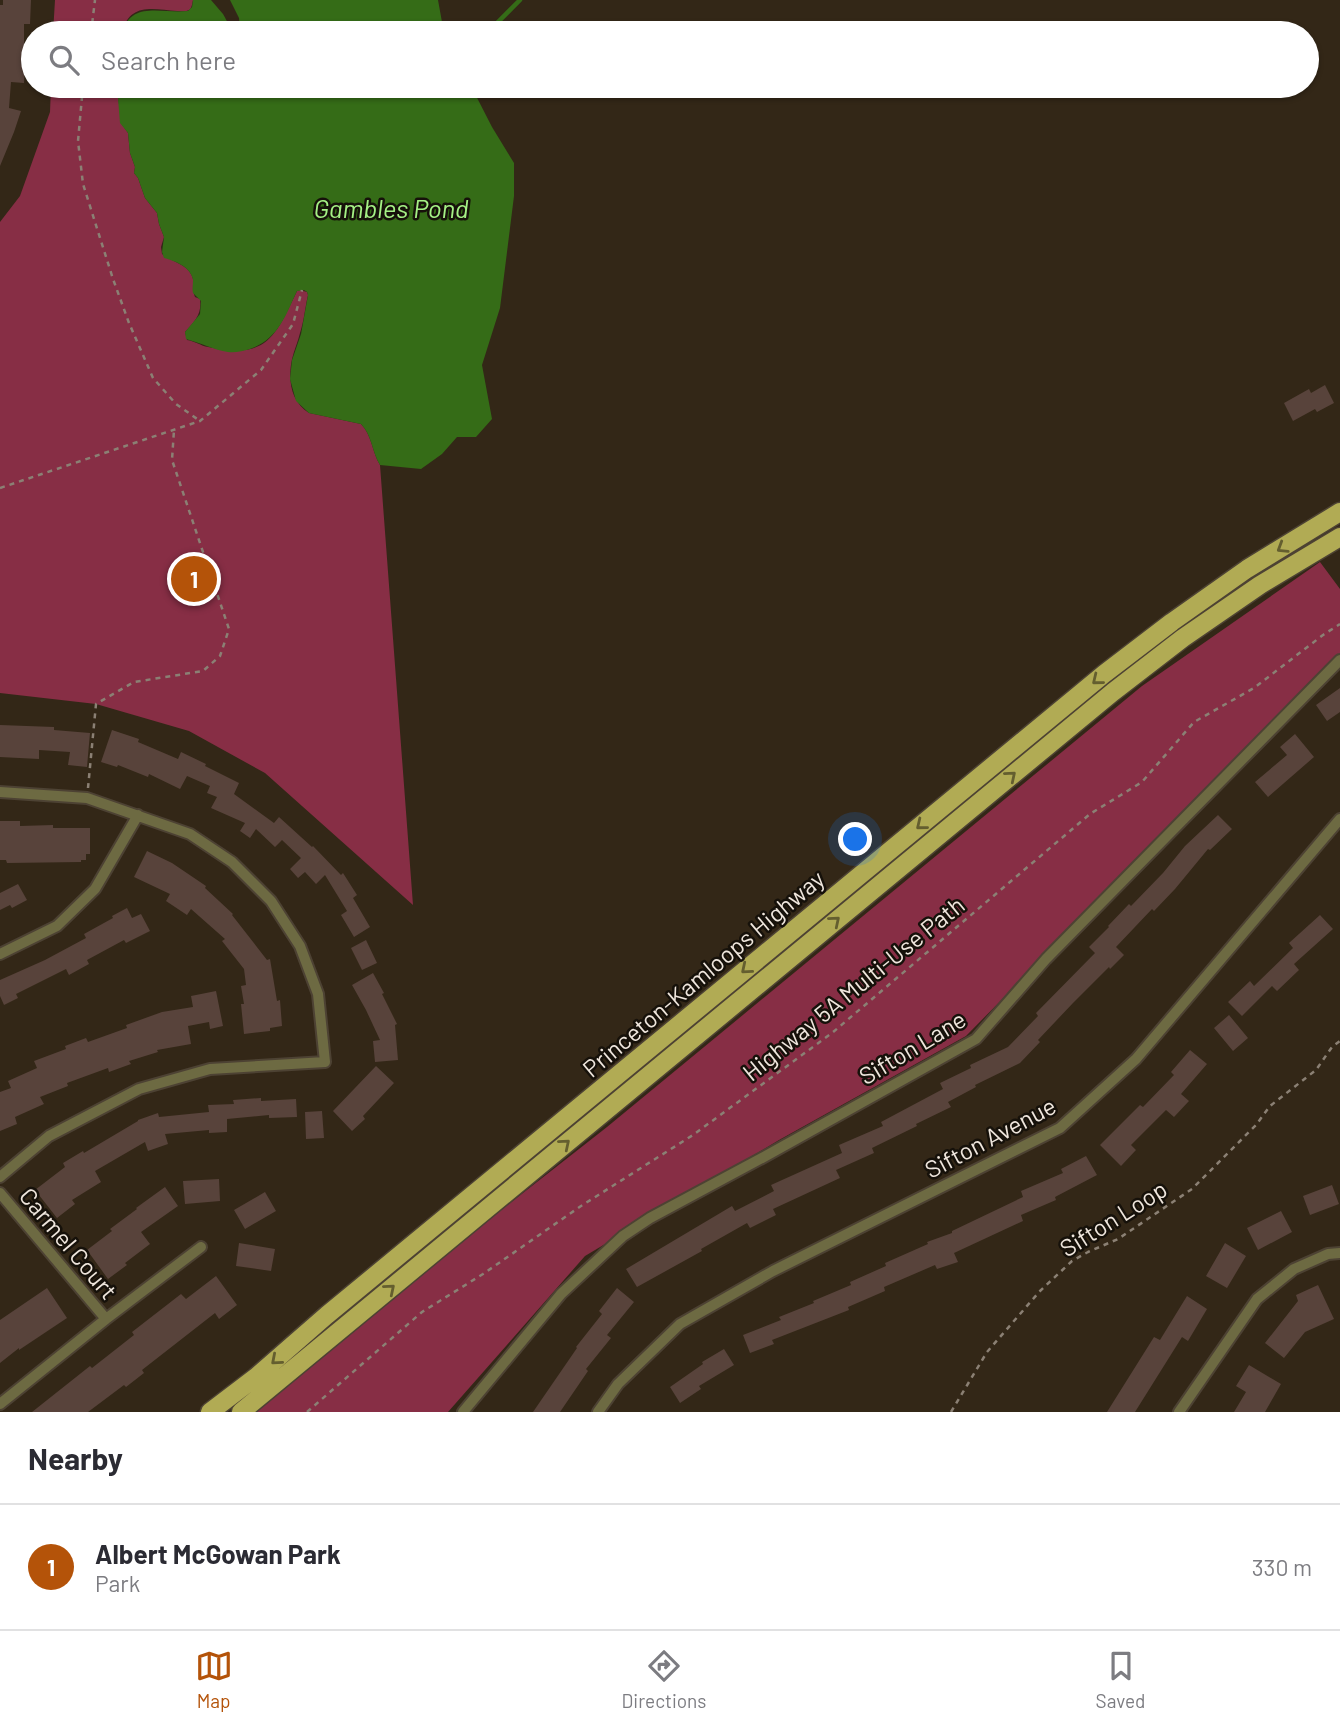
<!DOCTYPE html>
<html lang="en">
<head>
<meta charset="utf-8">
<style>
  :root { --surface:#fff; --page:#f7f7f7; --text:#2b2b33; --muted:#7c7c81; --line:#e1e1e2; --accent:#b45309 }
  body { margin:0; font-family:Barlow,sans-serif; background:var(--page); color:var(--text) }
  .you { position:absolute; left:856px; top:840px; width:24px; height:24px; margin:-18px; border:5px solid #fff; border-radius:50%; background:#1a73e8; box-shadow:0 0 0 10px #1a73e833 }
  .badge { display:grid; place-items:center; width:46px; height:46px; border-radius:50%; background:var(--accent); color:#fff; font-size:23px; font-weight:700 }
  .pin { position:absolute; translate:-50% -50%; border:4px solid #fff; box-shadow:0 2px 7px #0006 }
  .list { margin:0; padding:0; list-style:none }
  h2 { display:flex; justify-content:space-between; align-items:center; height:91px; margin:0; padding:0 28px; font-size:30px }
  h2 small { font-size:23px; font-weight:400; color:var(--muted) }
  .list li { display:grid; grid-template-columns:46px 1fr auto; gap:21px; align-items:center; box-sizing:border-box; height:126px; padding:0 28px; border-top:2px solid var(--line) }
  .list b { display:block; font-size:26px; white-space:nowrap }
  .list p { margin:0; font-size:23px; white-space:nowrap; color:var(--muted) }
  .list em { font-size:23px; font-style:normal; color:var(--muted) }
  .icon { flex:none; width:38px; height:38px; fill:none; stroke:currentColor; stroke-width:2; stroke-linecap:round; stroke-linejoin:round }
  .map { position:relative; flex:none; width:1340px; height:1412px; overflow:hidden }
  .search { position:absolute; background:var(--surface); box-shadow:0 2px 5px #0004; left:21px; right:21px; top:21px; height:77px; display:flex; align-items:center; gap:18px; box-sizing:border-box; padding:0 24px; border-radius:38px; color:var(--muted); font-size:26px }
  .sheet { height:217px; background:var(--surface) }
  nav { display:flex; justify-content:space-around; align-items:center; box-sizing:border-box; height:98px; border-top:2px solid var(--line); background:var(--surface); font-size:19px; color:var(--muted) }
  nav a { display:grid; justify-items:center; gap:4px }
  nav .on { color:var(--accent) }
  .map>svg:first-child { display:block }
</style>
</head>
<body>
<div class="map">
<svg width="1340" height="1412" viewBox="0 0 1340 1412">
  <rect width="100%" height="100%" fill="#332717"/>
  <path fill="#872e45" d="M55,0H193C192,4 192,8 189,10C186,12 181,11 177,11C153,9 129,2 122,33H53Z
    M51,86H117L121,123L128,133L130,153L135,167L134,173L138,178L145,198L157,213L159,224L164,237L161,247L162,254C172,262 190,265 193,279C194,286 192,290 195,297L200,299C202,314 195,321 185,332L187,340C195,341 201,346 208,347C267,359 274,339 297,291L300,290L307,292L308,295C305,308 304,321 300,333C298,342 294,350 292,359C288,379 290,401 309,413L361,424C372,435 372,452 380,465L413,905L265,773L189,731L96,704L0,693V222L20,196L50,112Z
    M1320,562L1340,589V656L966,1036L779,1140L585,1256L448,1412H252L426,1269L607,1127L1142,686Z"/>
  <path fill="#356c17" d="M193,0H211C215,5 219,9 223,14C228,22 229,28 237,32L240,30L239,18L230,0H438L444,33H122C131,0 162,14 188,11L192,7Z
    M117,86H471L492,127L514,163V196L500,308L482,365L492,419L476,437H457L442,454L421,469L380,465C372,452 372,435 361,424L309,413L296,401L290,379L292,360L301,334L308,295L307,292L304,290L297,291C285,317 278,339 250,349C243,351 235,353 228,352C214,350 201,343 186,339L185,332L200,314L201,301L193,293C192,289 193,285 193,280C191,267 175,261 164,258L162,252L164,237L159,224L157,213L145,198L138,178L134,173L135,167L130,153L128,133L120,123Z"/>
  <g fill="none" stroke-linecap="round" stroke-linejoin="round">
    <path stroke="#356c17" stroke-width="4.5" d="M487,33L520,0"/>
  </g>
  <path fill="#58433b" d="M3,0H31L30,24H24V45L26,46L24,83L11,82L9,108L21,111L14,132L0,166V5H3Z
    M1325,385L1334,403L1317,412L1315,409L1293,421L1284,403L1309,389L1311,393Z
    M1340,688V712L1327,721L1316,705Z
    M0,725L54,727V730L90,733L87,767L68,765L70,752L39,750V759L0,757Z
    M112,730L139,739L138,742L178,759L181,752L206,764L205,766L239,783L234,794L274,823L279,817L312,847L313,846L341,875L343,873L357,895L353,898L370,927L354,937L341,915L347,911L325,875L316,884L305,872L298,878L290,869L301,858L282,840L275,847L256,829L250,838L240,831L245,823L211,808L217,797L207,793L210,786L187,776L180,789L149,774L148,777L118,765L117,767L101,762Z
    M1295,734L1314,757L1268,797L1255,782L1287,755L1280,747Z
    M1218,815L1232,829L1210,850L1208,849L1175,889L1154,911L1152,909L1116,947L1124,955L1110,969L1109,967L1073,1003L1038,1040L1040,1042L1020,1063L975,1085L976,1087L948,1102L951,1107L916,1124L917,1126L872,1148L874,1153L836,1170L840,1178L773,1209L776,1215L750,1228L747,1223L701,1249L702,1251L637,1287L626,1269L732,1206L735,1211L774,1191L771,1185L842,1153L839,1145L883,1126L881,1122L943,1089L940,1083L971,1068L970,1065L1008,1047L1038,1016L1036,1013L1095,953L1089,947L1109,927L1108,926L1129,904L1131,906L1163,873L1185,846Z
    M0,821H20V826L53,825V828H90V854H86V860H81V862L7,863L6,860H0Z
    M147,851L172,863L206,886L205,888L233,914L232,915L267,960L270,959L277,1001L280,1000L282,1026L270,1028V1031L244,1034L241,1004H244L241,986L246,985L244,969L222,941L225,939L191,909L187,915L166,901L170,894L134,877Z
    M18,884L27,900L12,908L10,905L0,910V893Z
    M127,908L132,918L141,914L150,931L126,943L124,940L87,960L89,964L69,975L66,969L16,994L18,998L4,1005L0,996V980L45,960L86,938L84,934L113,918L112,916Z
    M1320,915L1333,929L1294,964L1299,970L1277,991L1272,986L1242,1016L1228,1002L1250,981L1254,986L1293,948L1289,943Z
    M366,940L377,963L362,970L351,948Z
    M373,973L384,993L382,994L397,1024L395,1025L398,1060L375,1062L373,1041L380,1040L366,1010L352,985Z
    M216,991L223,1026L210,1029L209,1022L188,1026L191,1044L157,1050L158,1052L129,1061L131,1064L109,1072L108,1068L67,1083L68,1086L40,1097L44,1104L15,1117L17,1124L0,1131V1092L11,1088L8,1081L37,1068L34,1061L66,1049L65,1046L86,1038L88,1042L127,1028L126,1025L162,1012L193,1007L191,996Z
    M1229,1015L1248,1038L1233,1051L1214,1028Z
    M1190,1050L1207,1064L1181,1094L1189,1101L1174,1117L1166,1110L1131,1145L1136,1150L1121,1166L1100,1145L1140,1105L1143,1107L1174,1075L1171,1072Z
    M376,1066L394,1083L363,1116L365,1119L352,1131L333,1111Z
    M261,1098V1101L296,1099L297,1117L269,1118V1115L227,1119V1132L209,1133V1130L165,1134L168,1144L148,1151L145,1142L95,1171L101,1182L72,1200L75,1204L57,1218L35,1190L65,1167L63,1163L83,1151L84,1153L138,1121V1120L158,1113L159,1117L209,1112L208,1105L234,1104L233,1100Z
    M322,1111L324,1138L306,1139L305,1112Z
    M1086,1156L1097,1175L1055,1197L1056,1200L1021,1215L1023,1221L954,1253L958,1262L937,1269L935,1265L884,1287L885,1291L848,1307L849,1310L772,1340L774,1344L750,1353L743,1335L781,1320L779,1317L814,1303L813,1301L851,1285L850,1282L886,1266L885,1263L928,1244L927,1242L952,1233V1231L1023,1197L1021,1191L1063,1173L1061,1169Z
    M219,1179L220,1201L185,1204L183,1181Z
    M1332,1185L1339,1204L1310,1215L1303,1196Z
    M165,1187L178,1206L141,1232L150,1244L125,1263L127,1265L108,1279L87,1250L112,1231L110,1229L137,1209L136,1208Z
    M265,1192L276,1211L245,1229L234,1210Z
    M1281,1211L1292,1232L1258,1250L1247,1228Z
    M239,1243L275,1249L271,1271L236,1266Z
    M1225,1243L1246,1256L1227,1288L1206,1276Z
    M216,1276L237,1305L219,1319L215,1313L142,1370L144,1373L126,1387L124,1385L88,1412H32L90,1366L92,1368L134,1335L132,1332L181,1294L186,1299Z
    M1318,1285L1334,1319L1305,1332L1284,1358L1265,1343L1298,1301L1296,1295Z
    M47,1288L67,1318L19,1350V1348L0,1363V1320Z
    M617,1288L634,1302L607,1335L611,1338L586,1369L588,1371L560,1412H533L577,1348L576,1347L602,1314L599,1311Z
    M1187,1296L1207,1309L1188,1341L1182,1337L1135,1412H1107L1154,1337L1160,1340Z
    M724,1349L734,1365L699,1386L701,1389L680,1403L670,1387L703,1364L702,1362Z
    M1249,1365L1281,1384L1265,1412H1234L1246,1392L1236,1386Z"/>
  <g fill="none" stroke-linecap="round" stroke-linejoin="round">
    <defs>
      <path id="minor" d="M0,792L87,798L190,834L232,862L271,901L300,946L318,994L325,1062L210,1069L139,1089L49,1136L0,1177
        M0,954L57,926L95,889L138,815
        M0,1193L106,1319
        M0,1404L106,1319L201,1247
        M463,1412L561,1294L623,1236L650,1218L762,1158L976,1039L1046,959L1340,660
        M598,1412L618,1384L680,1324L773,1271L1060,1128L1136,1059L1340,819
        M1179,1412L1257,1299L1294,1269L1328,1254L1340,1253"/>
      <path id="primary" d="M210,1412L256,1377L327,1315L1104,674L1172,622L1247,569L1340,512
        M241,1412L1113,692L1183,638L1260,585L1340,537"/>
    </defs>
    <use href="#minor" stroke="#4d4233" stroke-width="14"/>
    <use href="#primary" stroke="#4d4233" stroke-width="21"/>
    <path stroke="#8b8074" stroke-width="2.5" stroke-dasharray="5 5" stroke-linecap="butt" d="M91,33L95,0
      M83,86L78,141L83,184L113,279L129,323L153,378L176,404L200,421
      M0,488L200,421L261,370L293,324L302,290
      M88,788L96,704L134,682L203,671L220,656L229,629L172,460L174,430
      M307,1412L422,1312L483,1274L581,1206L693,1135L832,1033L1090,814L1142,782L1194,722L1254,688L1323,635L1340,624
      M951,1412L987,1352L1040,1291L1072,1261L1088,1252L1118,1239L1192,1189L1256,1125L1270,1106L1316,1070L1332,1047L1340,1041"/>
    <use href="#minor" stroke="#6d6a42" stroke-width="10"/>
    <use href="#primary" stroke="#b1ab54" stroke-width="18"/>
  </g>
  <defs><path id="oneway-chevron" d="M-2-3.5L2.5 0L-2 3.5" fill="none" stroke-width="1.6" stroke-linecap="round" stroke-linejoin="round" transform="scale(1.75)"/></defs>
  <g stroke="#645e2f">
    <use href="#oneway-chevron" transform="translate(1282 548) rotate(148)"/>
    <use href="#oneway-chevron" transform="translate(1097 680) rotate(141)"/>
    <use href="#oneway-chevron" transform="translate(1011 776) rotate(-40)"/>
    <use href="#oneway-chevron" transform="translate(921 825) rotate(141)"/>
    <use href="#oneway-chevron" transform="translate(835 921) rotate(-40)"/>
    <use href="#oneway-chevron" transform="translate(746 969) rotate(140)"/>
    <use href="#oneway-chevron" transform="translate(565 1144) rotate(-40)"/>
    <use href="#oneway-chevron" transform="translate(390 1289) rotate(-40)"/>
    <use href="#oneway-chevron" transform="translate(276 1360) rotate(139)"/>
  </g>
  <g text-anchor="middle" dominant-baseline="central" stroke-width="5" stroke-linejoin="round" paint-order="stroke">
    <g font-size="24" fill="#efe6dd" stroke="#16110a">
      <text transform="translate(703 973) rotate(-40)">Princeton-Kamloops Highway</text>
      <text transform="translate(853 988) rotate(-39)">Highway 5A Multi-Use Path</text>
      <text transform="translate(912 1047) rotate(-31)">Sifton Lane</text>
      <text transform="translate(990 1137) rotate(-28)">Sifton Avenue</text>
      <text transform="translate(1113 1218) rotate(-32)">Sifton Loop</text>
      <text transform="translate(69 1243) rotate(50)">Carmel Court</text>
    </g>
    <g font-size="26" font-style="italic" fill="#a5f185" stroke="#16110a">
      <text x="391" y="207">Gambles Pond</text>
    </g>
  </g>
</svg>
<div class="you"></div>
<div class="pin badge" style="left:194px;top:579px">1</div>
<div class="search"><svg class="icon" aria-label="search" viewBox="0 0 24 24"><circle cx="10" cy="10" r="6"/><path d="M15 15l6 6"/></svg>Search here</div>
</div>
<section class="sheet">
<h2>Nearby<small></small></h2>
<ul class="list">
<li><span class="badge">1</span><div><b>Albert McGowan Park</b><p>Park</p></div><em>330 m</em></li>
</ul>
</section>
<nav>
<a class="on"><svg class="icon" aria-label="map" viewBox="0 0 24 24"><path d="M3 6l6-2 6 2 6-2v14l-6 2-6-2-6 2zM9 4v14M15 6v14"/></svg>Map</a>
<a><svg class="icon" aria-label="directions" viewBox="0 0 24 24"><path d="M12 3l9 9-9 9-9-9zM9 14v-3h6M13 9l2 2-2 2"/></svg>Directions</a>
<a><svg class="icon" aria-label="saved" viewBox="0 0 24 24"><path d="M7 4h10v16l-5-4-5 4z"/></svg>Saved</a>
</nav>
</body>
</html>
